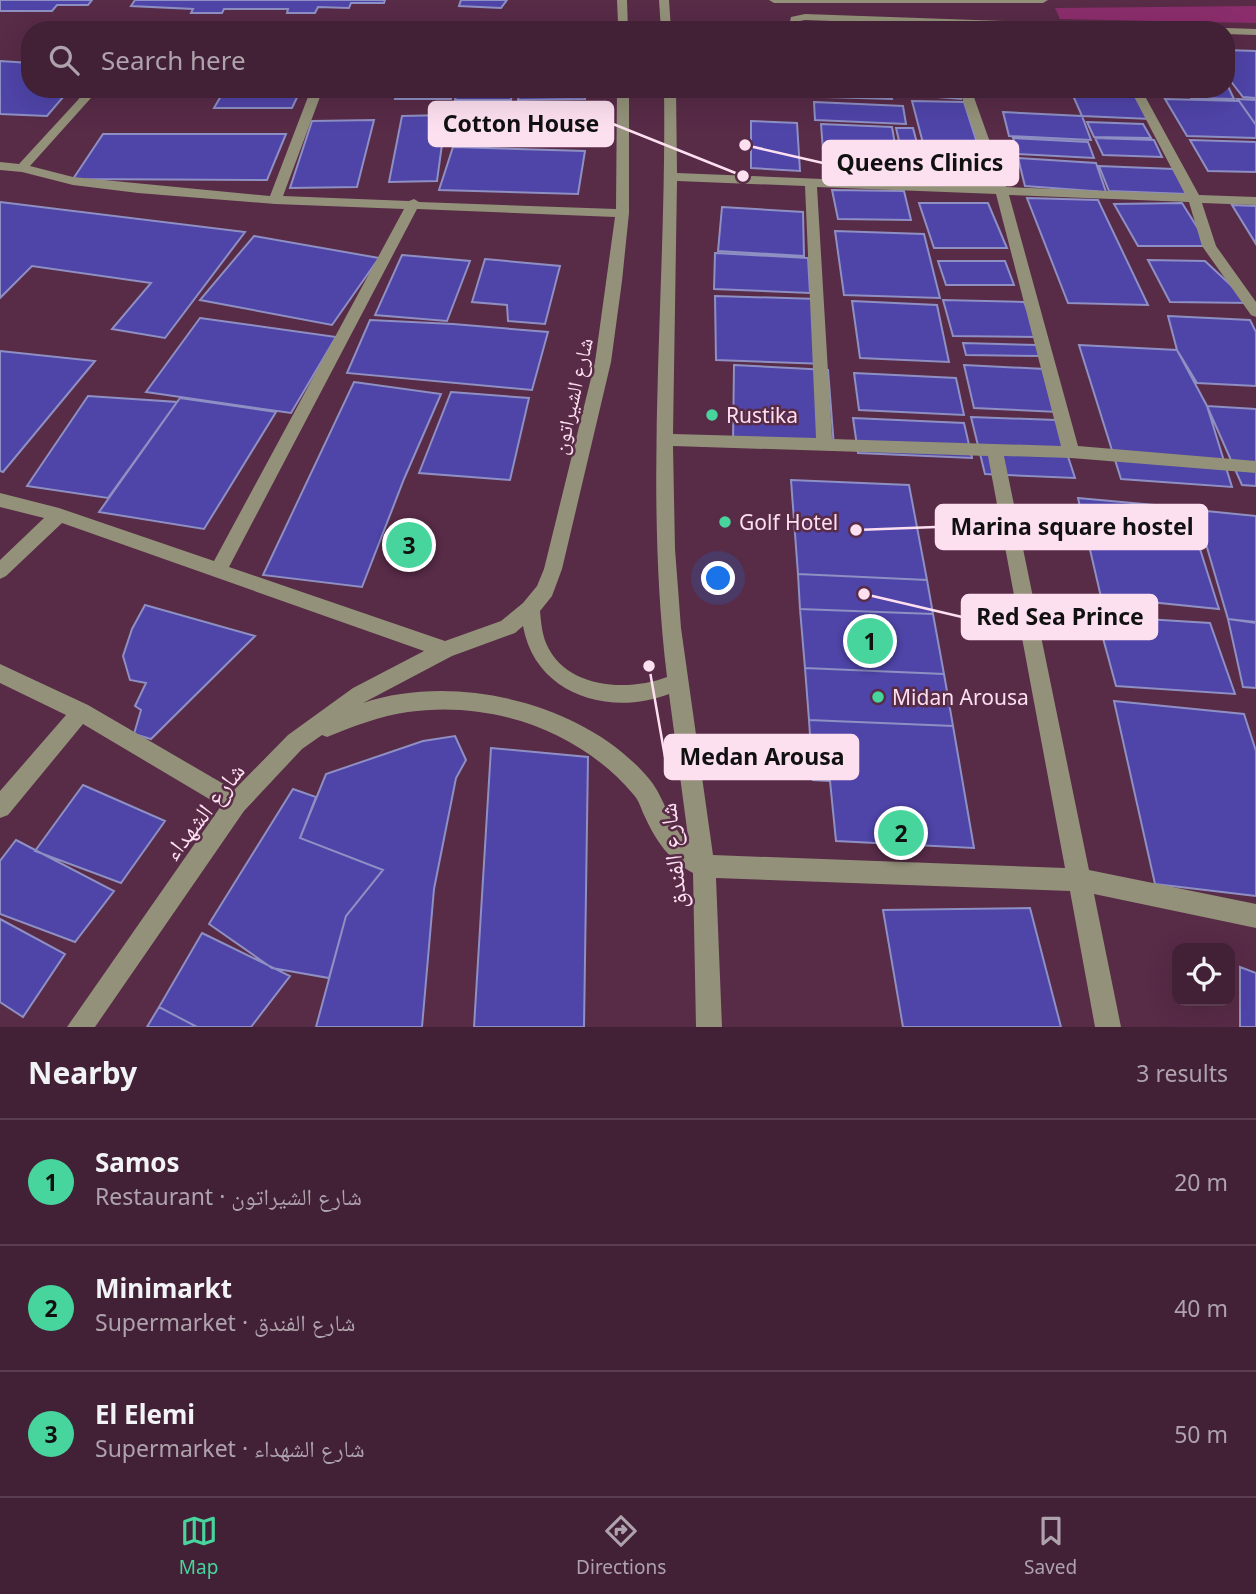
<!DOCTYPE html>
<html lang="en">
<head>
<meta charset="utf-8">
<style>
  :root { --surface:#422035; --page:#49283d; --text:#f1f3f6; --muted:#aea3ad; --line:#5a3e50; --accent:#47d49d }
  body { margin:0; font-family:"Noto Sans","Noto Naskh Arabic",sans-serif; background:var(--page); color:var(--text) }
  .controls { position:absolute; right:21px; bottom:21px; display:grid; overflow:hidden; border-radius:14px; box-shadow:0 7px 28px #0002 }
  .controls button { width:63px; height:63px; display:grid; place-items:center; padding:0; border:0; border-bottom:2px solid var(--line); background:var(--surface); color:var(--text); font:35px sans-serif }
  .you { position:absolute; left:719px; top:579px; width:24px; height:24px; margin:-18px; border:5px solid #fff; border-radius:50%; background:#1a73e8; box-shadow:0 0 0 10px #1a73e833 }
  .badge { display:grid; place-items:center; width:46px; height:46px; border-radius:50%; background:var(--accent); color:#111; font-size:23px; font-weight:700 }
  .pin { position:absolute; translate:-50% -50%; border:4px solid #fff; box-shadow:0 2px 7px #0006 }
  .list { margin:0; padding:0; list-style:none }
  h2 { display:flex; justify-content:space-between; align-items:center; height:91px; margin:0; padding:0 28px; font-size:30px }
  h2 small { font-size:23px; font-weight:400; color:var(--muted) }
  .list li { display:grid; grid-template-columns:46px 1fr auto; gap:21px; align-items:center; box-sizing:border-box; height:126px; padding:0 28px; border-top:2px solid var(--line) }
  .list b { display:block; font-size:26px; white-space:nowrap }
  .list p { margin:0; font-size:23px; white-space:nowrap; color:var(--muted) }
  .list em { font-size:23px; font-style:normal; color:var(--muted) }
  .icon { flex:none; width:38px; height:38px; fill:none; stroke:currentColor; stroke-width:2; stroke-linecap:round; stroke-linejoin:round }
  .map { position:relative; flex:none; width:1256px; height:1027px; overflow:hidden }
  .search { position:absolute; background:var(--surface); box-shadow:0 7px 28px #0002; left:21px; right:21px; top:21px; height:77px; display:flex; align-items:center; gap:18px; box-sizing:border-box; padding:0 24px; border-radius:28px; color:var(--muted); font-size:26px }
  .sheet { height:469px; background:var(--surface) }
  nav { display:flex; justify-content:space-around; align-items:center; box-sizing:border-box; height:98px; border-top:2px solid var(--line); background:var(--surface); font-size:19px; color:var(--muted) }
  nav a { display:grid; justify-items:center; gap:4px }
  nav .on { color:var(--accent) }
  .map>svg:first-child { display:block }
</style>
</head>
<body>
<div class="map">
<svg width="1256" height="1027" viewBox="0 0 1256 1027">
  <rect width="100%" height="100%" fill="#582b47"/>
  <path fill="#8b2d6c" d="M1256,6V23L1060,19L1055,8Z"/>
  <path fill="#4f44a8" stroke="#8e8fc3" stroke-width="2" d="M0,0H92L88,5H57L52,11H0Z
    M135,0H385L384,3H351L349,8L318,7L315,13H287L288,9H224L222,13H191L193,9L131,6Z
    M461,0H507L501,8L459,6Z
    M1226,50L1256,51V98L1243,97L1226,75Z
    M0,61L30,63V89H70L47,116L0,114Z
    M1226,82L1234,99L1191,98L1186,89H1226Z
    M225,89H301L292,108H214Z
    M330,89H389L386,96L328,94Z
    M398,89H453L451,99H395Z
    M458,89H513L511,100H455Z
    M520,89H585V99L518,100Z
    M824,89H890L892,99L825,97Z
    M899,89H960L961,99L899,94Z
    M1071,91L1137,94L1150,119L1082,116Z
    M1165,99L1239,101L1256,125V138L1187,136Z
    M1237,99L1256,100V125L1239,101Z
    M912,101L964,102L979,149L924,147Z
    M814,102L903,106L906,124L815,120Z
    M1003,112L1082,116L1091,140L1009,136Z
    M446,115L437,181L389,182L402,116Z
    M374,120L357,187L290,188L312,121Z
    M751,121L797,123L800,171L751,168Z
    M1087,122L1143,124L1151,138L1094,137Z
    M821,124L892,127L899,167L974,170L978,185L825,177Z
    M896,128H913L922,162H904Z
    M103,134H286L267,180L73,179Z
    M1013,138L1088,142L1094,158L1018,154Z
    M1095,138L1154,140L1162,157L1103,155Z
    M1190,140L1256,142V172L1208,171Z
    M453,147L585,151L578,194L439,190Z
    M1018,158L1096,163L1106,192L1025,186Z
    M1099,166L1174,169L1187,194L1109,191Z
    M832,190L904,191L911,220L838,219Z
    M1027,198L1098,200L1148,305L1068,303Z
    M0,202L245,232L165,338L112,329L151,283L32,266L0,298Z
    M919,203H988L1007,248H934Z
    M1182,203L1209,246H1138L1114,204Z
    M1232,205L1256,206V244Z
    M722,207L803,212L804,256L718,251Z
    M835,231L924,234L940,298L844,295Z
    M254,236L379,258L332,325L200,300Z
    M715,253L808,258L810,293L714,289Z
    M402,255L470,261L447,321L375,315Z
    M485,259L560,266L545,324L508,321L507,305L472,302Z
    M1148,260L1205,261L1250,303L1170,302Z
    M938,261H1005L1014,285H946Z
    M715,296L818,299L826,364L716,360Z
    M943,300L1024,302L1038,337L953,336Z
    M852,301L937,305L949,362L860,358Z
    M1168,316L1250,320L1256,332V386L1197,383L1177,350Z
    M200,318L336,337L291,413L146,392Z
    M370,320L453,324L548,332L532,390L347,373Z
    M963,343L1037,345L1041,356L966,355Z
    M1079,345L1177,350L1207,406L1232,487L1121,479Z
    M0,351L95,361L3,472L0,471Z
    M734,365L828,370L834,447L733,441Z
    M964,365L1045,369L1058,412L974,408Z
    M854,373L956,378L964,415L859,410Z
    M354,382L441,394L404,479L362,587L263,575Z
    M451,392L529,398L510,480L419,473Z
    M88,396L177,402L108,498L27,486Z
    M180,398L276,412L204,529L99,512Z
    M1207,406L1256,409V486L1242,485Z
    M971,417L1056,420L1075,478L985,474Z
    M853,418L964,423L972,458L858,453Z
    M791,480L909,485L927,580L798,574Z
    M1078,498L1187,508L1219,609L1101,597Z
    M1196,510L1256,516V622L1228,619Z
    M798,574L927,580L933,614L800,609Z
    M145,605L255,636L151,739L134,734L141,710L135,706L146,683L130,680L123,656L132,629Z
    M800,609L933,614L944,674L805,668Z
    M1097,616L1210,623L1235,694L1116,686Z
    M1228,619L1256,623V688L1243,687Z
    M805,668L944,674L953,726L809,720Z
    M1114,701L1244,714L1256,751V896L1155,884Z
    M809,720L953,726L974,848L836,841L830,781L813,780Z
    M455,736L466,760L456,778L434,889L422,1027H316L346,916L383,870L300,838L326,774L423,741Z
    M491,748L588,757L584,1027H474Z
    M83,785L165,821L121,883L35,851Z
    M293,789L316,797L300,838L383,870L346,916L329,978L272,968L209,924Z
    M16,840L114,891L75,942L0,914V861Z
    M1030,908L1061,1027H903L883,910Z
    M0,919L65,954L23,1017L0,1002Z
    M202,933L290,976L251,1027H197L159,1007Z
    M1240,967L1256,973V1027H1240Z
    M159,1007L197,1027H147Z"/>
  <g fill="none" stroke-linecap="round" stroke-linejoin="round">
    <path fill="#939179" fill-rule="evenodd" d="M617,0H627L628,30H361L366,27L618,23Z
      M659,0H669L671,30H661Z
      M769,0H1048L1043,3H774Z
      M805,14L1178,27L1183,30H1082L805,20L800,21L798,30H788L791,17Z
      M1226,28L1256,29V35L1226,34V30H1222Z
      M88,89H99L30,166L73,177L270,196L311,89H323L283,196L409,201L414,199L419,202L616,209L617,89H629V213L622,281L611,362L562,569L552,596L540,611C541,622 542,633 546,643C565,689 628,692 667,677C643,481 667,285 664,89H676L677,173L993,186L959,89H971L1006,187L1185,194L1130,89H1141L1199,195L1256,197V205L1202,203L1216,246L1256,302V317L1251,315L1202,246L1189,202L1009,195L1078,446L1256,461V473L1071,458L1004,456L1089,870L1256,904V928L1094,894L1121,1027H1095L1070,891L716,878L722,1027H696L693,873C669,860 656,841 645,817C641,809 639,800 633,794C579,730 490,700 408,712C380,716 354,726 327,737L322,735L302,749L244,811L95,1027H67L221,806L83,724L8,815L0,818V791L66,715L0,683V664L88,705L234,790L288,735L353,688L424,651L62,523L6,576L0,579V560L44,518L0,507V493L59,508L214,561L404,209L275,204L138,193L73,185L22,172L0,170V162L19,164ZM677,181L805,186L816,438L673,434ZM817,187L996,194L1061,446L832,439ZM417,209L615,217L595,362L544,569L537,586L523,603L501,621L445,641L229,567ZM673,446L988,456L1065,868L713,855L681,628L675,549ZM523,626C535,695 610,717 669,694L689,844C668,824 666,800 650,780C587,703 456,672 363,703L452,656L515,633Z"/>
  </g>
  <g fill="#47d49d" stroke="#582b47" stroke-width="2.5">
    <circle cx="712" cy="415" r="7"/>
    <circle cx="725" cy="522" r="7"/>
    <circle cx="878" cy="697" r="7"/>
  </g>
  <g text-anchor="middle" dominant-baseline="central" stroke-width="5" stroke-linejoin="round" paint-order="stroke">
    <g font-size="21" fill="#fde0f0" stroke="#582b47">
      <text transform="translate(572 396) rotate(-77)">شارع الشيراتون</text>
    </g>
    <g font-size="21" fill="#fde0f0" stroke="#582b47" text-anchor="start">
      <text x="726" y="415">Rustika</text>
      <text x="739" y="522">Golf Hotel</text>
      <text x="892" y="697">Midan Arousa</text>
    </g>
    <g font-size="24" fill="#fde0f0" stroke="#582b47">
      <text transform="translate(203 811) rotate(-52)">شارع الشهداء</text>
      <text transform="translate(672 856) rotate(-96)">شارع الفندق</text>
    </g>
  </g>
  <path fill="none" stroke="#fde0f0" stroke-width="2.5" d="M743 176L613 124M745 145L823 163M856 530L936 527M864 594L962 617M649 666L665 757"/>
  <g fill="#fde0f0" stroke="#582b47" stroke-width="2.5">
    <circle cx="743" cy="176" r="7"/>
    <circle cx="745" cy="145" r="7"/>
    <circle cx="856" cy="530" r="7"/>
    <circle cx="864" cy="594" r="7"/>
    <circle cx="649" cy="666" r="7"/>
  </g>
  <g fill="#fde0f0" stroke="#fde0f0" stroke-width="2.5">
    <rect x="429" y="102" width="184" height="44" rx="7"/>
    <rect x="823" y="141" width="195" height="44" rx="7"/>
    <rect x="936" y="505" width="271" height="44" rx="7"/>
    <rect x="962" y="595" width="195" height="44" rx="7"/>
    <rect x="665" y="735" width="193" height="44" rx="7"/>
  </g>
  <g font-size="23" text-anchor="middle" font-weight="bold" fill="#111">
    <text x="521" y="132">Cotton House</text>
    <text x="920" y="171">Queens Clinics</text>
    <text x="1072" y="535">Marina square hostel</text>
    <text x="1060" y="625">Red Sea Prince</text>
    <text x="762" y="765">Medan Arousa</text>
  </g>
</svg>
<div class="controls">
<button><svg class="icon" aria-label="locate" viewBox="0 0 24 24"><circle cx="12" cy="12" r="6"/><path d="M12 2v4M12 18v4M2 12h4M18 12h4"/></svg></button>
</div>
<div class="you"></div>
<div class="pin badge" style="left:870px;top:641px">1</div>
<div class="pin badge" style="left:901px;top:833px">2</div>
<div class="pin badge" style="left:409px;top:545px">3</div>
<div class="search"><svg class="icon" aria-label="search" viewBox="0 0 24 24"><circle cx="10" cy="10" r="6"/><path d="M15 15l6 6"/></svg>Search here</div>
</div>
<section class="sheet">
<h2>Nearby<small>3 results</small></h2>
<ul class="list">
<li><span class="badge">1</span><div><b>Samos</b><p>Restaurant · شارع الشيراتون</p></div><em>20 m</em></li>
<li><span class="badge">2</span><div><b>Minimarkt</b><p>Supermarket · شارع الفندق</p></div><em>40 m</em></li>
<li><span class="badge">3</span><div><b>El Elemi</b><p>Supermarket · شارع الشهداء</p></div><em>50 m</em></li>
</ul>
</section>
<nav>
<a class="on"><svg class="icon" aria-label="map" viewBox="0 0 24 24"><path d="M3 6l6-2 6 2 6-2v14l-6 2-6-2-6 2zM9 4v14M15 6v14"/></svg>Map</a>
<a><svg class="icon" aria-label="directions" viewBox="0 0 24 24"><path d="M12 3l9 9-9 9-9-9zM9 14v-3h6M13 9l2 2-2 2"/></svg>Directions</a>
<a><svg class="icon" aria-label="saved" viewBox="0 0 24 24"><path d="M7 4h10v16l-5-4-5 4z"/></svg>Saved</a>
</nav>
</body>
</html>
